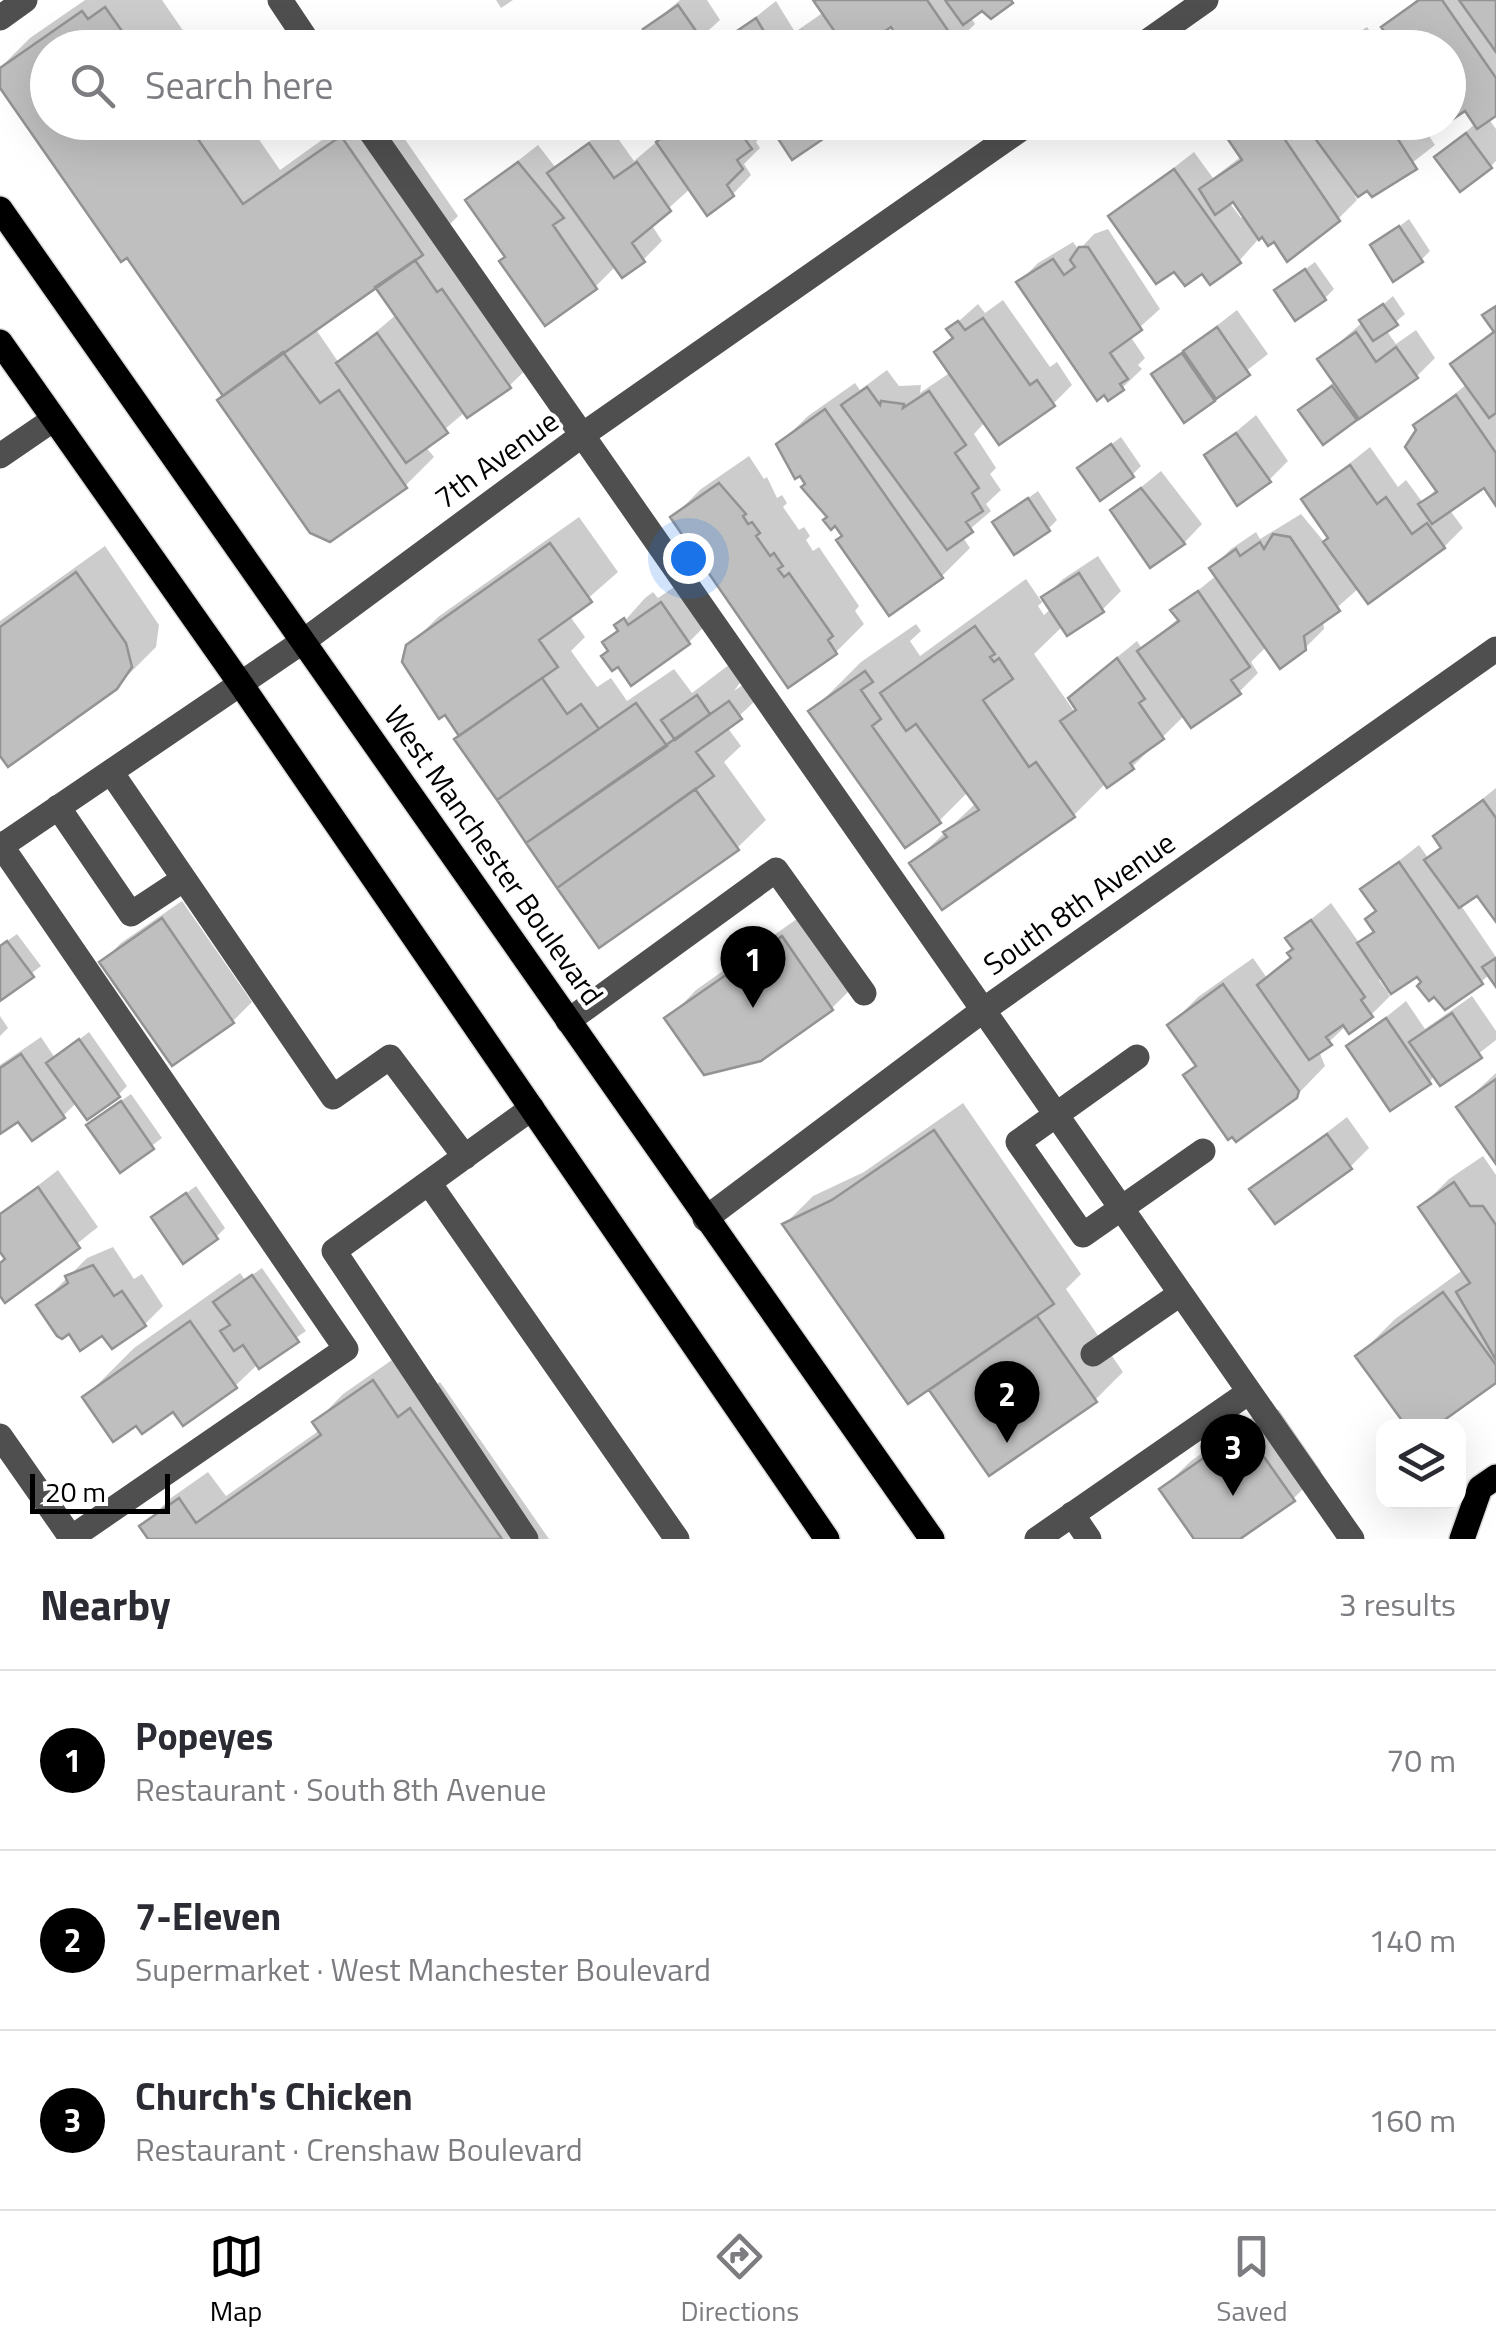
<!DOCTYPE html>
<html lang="en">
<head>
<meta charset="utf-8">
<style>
  :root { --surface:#fff; --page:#f7f7f7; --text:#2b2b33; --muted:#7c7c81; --line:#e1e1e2; --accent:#000 }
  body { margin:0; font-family:"Titillium Web",sans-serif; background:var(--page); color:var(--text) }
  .controls { position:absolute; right:30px; bottom:30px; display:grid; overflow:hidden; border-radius:20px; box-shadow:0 10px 40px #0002 }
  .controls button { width:90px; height:90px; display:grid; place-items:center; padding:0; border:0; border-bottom:2px solid var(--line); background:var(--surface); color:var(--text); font:50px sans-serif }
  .scale { position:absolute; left:30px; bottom:25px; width:140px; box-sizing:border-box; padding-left:10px; border:5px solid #000; border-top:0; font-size:28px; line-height:35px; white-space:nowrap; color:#000; -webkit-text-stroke:8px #fff; paint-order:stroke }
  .you { position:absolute; left:688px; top:558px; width:35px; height:35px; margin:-25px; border:8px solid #fff; border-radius:50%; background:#1a73e8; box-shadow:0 0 0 15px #1a73e833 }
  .badge { display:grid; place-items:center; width:65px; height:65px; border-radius:50%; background:var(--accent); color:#fff; font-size:32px; font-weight:700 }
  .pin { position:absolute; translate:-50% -82px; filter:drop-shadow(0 2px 5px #0008) }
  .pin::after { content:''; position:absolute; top:52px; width:35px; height:30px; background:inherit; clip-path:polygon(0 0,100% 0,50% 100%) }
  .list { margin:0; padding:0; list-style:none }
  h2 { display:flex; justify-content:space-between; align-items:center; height:130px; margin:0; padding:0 40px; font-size:42px }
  h2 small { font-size:32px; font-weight:400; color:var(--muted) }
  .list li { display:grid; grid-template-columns:65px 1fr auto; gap:30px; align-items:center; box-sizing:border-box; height:180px; padding:0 40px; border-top:2px solid var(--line) }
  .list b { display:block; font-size:38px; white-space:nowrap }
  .list p { margin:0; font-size:32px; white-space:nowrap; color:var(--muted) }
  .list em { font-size:32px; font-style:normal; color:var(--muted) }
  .icon { flex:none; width:55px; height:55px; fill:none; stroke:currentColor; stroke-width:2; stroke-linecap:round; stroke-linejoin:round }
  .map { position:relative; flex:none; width:1496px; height:1539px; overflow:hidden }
  .search { position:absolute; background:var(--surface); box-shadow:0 10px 40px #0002; left:30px; right:30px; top:30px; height:110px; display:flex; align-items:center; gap:25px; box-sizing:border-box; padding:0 35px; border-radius:55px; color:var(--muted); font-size:38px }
  .sheet { height:670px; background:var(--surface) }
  nav { display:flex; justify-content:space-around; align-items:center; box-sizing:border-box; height:140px; border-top:2px solid var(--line); background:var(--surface); font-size:28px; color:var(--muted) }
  nav a { display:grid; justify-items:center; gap:5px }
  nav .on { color:var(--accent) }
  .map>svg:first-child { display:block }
</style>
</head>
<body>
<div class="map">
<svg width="1496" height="1539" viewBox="0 0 1496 1539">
  <rect width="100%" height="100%" fill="#fff"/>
  <path fill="#0003" fill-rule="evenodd" d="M85,0H162L195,48H48V122H247L280,170L347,122H393L458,216L443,231L538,358L509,386L465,412L425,446L434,457L405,486L323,539L312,532L225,395L128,254L0,84V68L30,38ZM376,285L397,314L339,363L315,328Z
    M496,0H513L501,8Z
    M680,0H707L720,20L689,48L646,29Z
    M816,0H1010L970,16L975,24L950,48H895L897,31L891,24L857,48L718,47L776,1L795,32L824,12Z
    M1416,0H1496V113L1488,118L1496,129V161L1491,166L1437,157L1476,123L1465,108L1448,48H1335L1367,27L1375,39Z
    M680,122H837L824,135L772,126L756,142L760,148L744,164L751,175L732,195L691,188L651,224L662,241L643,260L616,266L595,287L507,256L468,200L538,145L556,168L609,126L634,161Z
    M1241,122H1420L1435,145L1372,194L1368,187L1355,196L1357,200L1338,219L1275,238L1263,234L1239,261L1203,271L1175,268L1112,216L1194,152L1213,178L1242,156L1228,135ZM1234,199L1245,215L1241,218L1229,202Z
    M1409,219L1430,251L1421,260L1373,246Z
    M1108,229L1160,309L1130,336L1145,358L1138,365L1142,369L1122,388L1019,282L1038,263L1073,242L1079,250L1094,234Z
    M1315,262L1334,289L1325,298L1277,290Z
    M1393,296L1405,314L1386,330L1396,344L1416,330L1435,358L1416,377L1355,419L1301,410L1335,381L1320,359Z
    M1003,300L1050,367L1057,362L1072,385L1053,404L986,421L974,434L996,468L990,474L1001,490L986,504L991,511L962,536L970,548L942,576L890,612L844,535L779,444L808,416L855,383L860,390L887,370L899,386L921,385L920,393L951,372L937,352L954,335L950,329L978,304L985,313Z
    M1496,305V502L1485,484L1449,509L1463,528L1444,547L1359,588L1323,620L1324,629L1305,648L1267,646L1251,662L1258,673L1239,692L1185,715L1132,767L1106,783L1074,815L913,863L977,802L969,791L939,821L812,711L861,662L916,624L921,631L910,641L920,656L1026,579L1041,601L1063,579L1098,556L1121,591L1102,610L1063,626L1034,654L1074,711L1078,707L1071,698L1090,679L1137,641L1142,649L1179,618L1174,610L1217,575L1212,568L1231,549L1256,532L1260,539L1301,514L1325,543L1331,537L1305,499L1370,447L1398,487L1406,480L1423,503L1437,488L1416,425L1467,384L1453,364L1495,329L1485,316ZM1045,599L1052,608L1044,615L1038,606Z
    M1237,310L1268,354L1184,419L1154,374Z
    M1256,415L1288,461L1269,480L1207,456Z
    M1121,437L1141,466L1132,475L1080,468Z
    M749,456L764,479L767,477L777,498L782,495L787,503L783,507L799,530L804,527L810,536L806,540L813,551L819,547L859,606L855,611L864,624L836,652L788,684L673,517L701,489Z
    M1161,471L1202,524L1184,543L1113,510Z
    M1038,491L1057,520L1048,529L995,522Z
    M579,517L618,572L569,615L585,637L571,651L597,687L611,678L627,701L674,669L692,693L734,661L745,676L734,691L758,674L768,689L727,727L741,746L724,762L766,820L737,848L462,735L408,647L438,617Z
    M105,546L159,625L156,647L127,676L8,764L0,752V621Z
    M690,576L717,614L689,642L611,650L605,643L645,598L653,592L658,598Z
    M1496,788V917L1478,892L1460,904L1496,957V983L1490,974L1481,982L1418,974L1388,993L1390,996L1371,1015L1346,1026L1319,1051L1325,1066L1296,1096L1198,1064L1170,1025L1198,997L1253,958L1267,978L1292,956L1296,948L1288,938L1331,903L1360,944L1375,929L1378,910L1363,889L1419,845L1429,859L1442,846L1436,836ZM1382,976L1392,990L1388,992L1379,980Z
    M182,901L252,1002L233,1021L102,962L121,943Z
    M811,909L860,980L832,1008L668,1019L696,990Z
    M17,934L41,966L0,998V946Z
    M1472,996L1496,1031V1040L1441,1083L1435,1075L1429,1082L1349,1047L1406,1001L1425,1029Z
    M0,1016L8,1028L0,1036Z
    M89,1032L127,1086L118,1095L77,1102L63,1116L19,1118L0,1131V1065L41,1037L55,1058Z
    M1496,1073V1159L1459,1107Z
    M131,1094L162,1138L120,1170L98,1117Z
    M963,1103L1081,1274L1066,1289L1123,1372L1095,1400L990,1473L930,1386L785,1224L813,1196L864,1172Z
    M1347,1117L1369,1148L1350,1167L1252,1190Z
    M1483,1156L1496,1175V1380L1432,1426H1409L1358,1356L1395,1319L1464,1269L1421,1207L1449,1179Z
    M58,1170L98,1227L6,1300L0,1292V1262L6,1256L0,1247V1215Z
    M196,1186L225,1228L216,1237L154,1217Z
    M113,1247L134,1279L142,1274L163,1306L144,1325L103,1332L70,1331L40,1305L87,1258Z
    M262,1268L306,1331L259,1363L235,1386L137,1422L85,1397L134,1348L240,1273L245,1280Z
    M402,1353L428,1390L440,1382L549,1539H151L142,1526L171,1498L208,1472L226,1496L320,1430L315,1423L343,1394Z
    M1266,1408L1279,1410L1321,1471L1293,1499L1236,1539H1197L1162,1489L1191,1461Z"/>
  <path fill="#bfbfbf" stroke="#939393" stroke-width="2.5" d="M813,0H927L958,45L892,48L886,39L894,32L891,27L861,48H846Z
    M945,0H1011L1013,3L991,19L982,11L963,25Z
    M1419,0H1442L1496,78V116L1477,129L1465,111L1453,119L1448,113V48H1377L1372,39L1384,31L1381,27Z
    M1459,0H1496V52Z
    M678,5L703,41L693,48H656L643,29Z
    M105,7L134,48H48V122H186L243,204L341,136L423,255L223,396L127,258L121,262L0,88V68L82,11L88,19Z
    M756,18L774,48H715V46Z
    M802,31L813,48H777Z
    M685,122H733L752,149L737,160L743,169L727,185L734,196L707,216L656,142Z
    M767,122H816L826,137L792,160Z
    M1243,122H1273L1340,221L1287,262L1274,242L1268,246L1262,237L1259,240L1233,202L1215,215L1199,189L1242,160L1225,135Z
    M1303,122H1387L1417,169L1372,197L1367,191L1358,197Z
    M1466,133L1492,168L1460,192L1434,157Z
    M589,143L614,178L637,162L671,211L632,243L645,262L622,278L547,173Z
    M518,162L564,218L553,225L597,289L545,326L499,261L505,257L465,200Z
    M1174,169L1241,263L1210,285L1202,274L1185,286L1174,272L1156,284L1108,216Z
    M1399,226L1423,262L1393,282L1370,245Z
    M1079,247H1088L1142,330L1110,353L1128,379L1120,384L1124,390L1108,401L1104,395L1097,401L1016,282L1053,259L1064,275L1075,267L1070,260Z
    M415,260L437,292L442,289L511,388L467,418L375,287Z
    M1305,269L1326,300L1295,321L1274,290Z
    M1383,304L1398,325L1373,341L1359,320Z
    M1496,306V413L1489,418L1450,364L1494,332L1482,315Z
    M983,318L1030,385L1037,380L1055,406L999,445L934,352L953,338L946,329L958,321L965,330Z
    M1217,327L1250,375L1216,399L1183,351Z
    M1356,332L1376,362L1396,347L1418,378L1359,419L1317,359Z
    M377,333L448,433L406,463L336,363Z
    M283,352L320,403L339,390L407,488L330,542L310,533L217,400Z
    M1182,353L1215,401L1184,423L1151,374Z
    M1332,386L1357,420L1323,445L1298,410Z
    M867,387L880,405L881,401L904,404L903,408L929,391L966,445L955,453L979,488L972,493L983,511L966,522L973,532L947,550L841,405Z
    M1456,395L1496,453V506L1484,488L1432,524L1418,504L1437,492L1405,447L1416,430L1413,425Z
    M825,409L943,578L889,616L836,540L842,536L835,526L831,530L823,520L827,517L801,487L805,484L800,476L795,479L776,444Z
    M1236,433L1271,482L1237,506L1204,455Z
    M1111,444L1134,477L1100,501L1077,468Z
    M1350,465L1377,504L1386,497L1412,534L1427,523L1445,548L1368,604L1323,542L1328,538L1301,499Z
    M719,483L746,514L743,516L748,524L752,522L760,533L756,536L770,556L774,553L783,566L778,569L784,577L789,573L833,636L828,640L837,654L788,688L670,517Z
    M1141,488L1185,544L1150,568L1110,510Z
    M1028,498L1050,531L1014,555L992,522Z
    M1273,534L1290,537L1340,611L1304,636L1306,650L1280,669L1209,568L1236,549L1240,556L1260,542L1264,549Z
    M550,543L592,602L539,640L558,667L459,736L445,715L439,719L402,662L406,645Z
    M76,572L126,643L132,667L117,689L8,767L0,756V627Z
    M1079,573L1104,612L1067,636L1041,597Z
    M1198,591L1250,667L1231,680L1241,694L1191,728L1137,651L1179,621L1170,610Z
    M661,602L690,644L631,686L618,667L612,671L601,656L608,651L602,642L618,631L614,625L624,618L628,625Z
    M975,626L995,654L990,657L994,662L999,658L1013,679L983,700L1029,767L1036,762L1075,817L942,910L909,863L947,837L943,832L979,810L916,724L906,731L880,693Z
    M1117,658L1145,699L1139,703L1164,739L1130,763L1134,769L1107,788L1060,721L1076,710L1068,698Z
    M865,671L873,682L861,690L881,719L872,726L941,823L905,848L808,711Z
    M542,678L567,714L581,704L599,729L497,800L454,739Z
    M697,695L710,714L675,740L661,720Z
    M729,701L742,719L696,752L714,776L557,888L526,843Z
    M636,703L667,746L526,843L497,800Z
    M695,789L739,850L599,948L557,888Z
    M1483,800L1496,818V922L1477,896L1459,908L1424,860L1441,848L1433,836Z
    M1399,862L1483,984L1445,1010L1434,997L1429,1001L1417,986L1421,982L1417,977L1391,994L1357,943L1374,932L1365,919L1376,911L1360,889Z
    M162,918L234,1023L172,1066L99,962Z
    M1311,920L1365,997L1361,1000L1373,1017L1349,1034L1343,1025L1326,1037L1332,1045L1309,1060L1257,985L1291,958L1287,953L1293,949L1285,938Z
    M782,936L833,1010L761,1061L704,1075L664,1018Z
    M7,941L34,977L0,1001V946Z
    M1496,958V987L1482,967Z
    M1223,984L1299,1091L1297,1098L1236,1142L1232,1137L1228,1140L1183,1075L1196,1066L1167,1025Z
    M1452,1013L1482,1058L1440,1086L1409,1042Z
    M1386,1018L1431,1084L1390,1111L1346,1046Z
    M79,1039L120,1097L87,1120L46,1063Z
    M21,1054L65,1118L32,1141L18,1122L0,1134V1068Z
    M1496,1079V1164L1456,1107Z
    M121,1101L154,1149L120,1173L86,1125Z
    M934,1130L1054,1304L908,1404L782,1224L832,1200Z
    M1327,1134L1352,1169L1275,1224L1249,1189Z
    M1454,1182L1470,1206H1483L1496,1225V1360L1456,1292L1470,1283L1418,1207Z
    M38,1187L80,1248L5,1303L0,1296V1263L5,1259L0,1252V1214Z
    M186,1193L218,1239L183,1264L151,1217Z
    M93,1265L114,1296L122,1291L146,1326L112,1349L102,1336L80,1351L69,1334L62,1339L57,1336L36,1305L68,1283L65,1276Z
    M252,1275L299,1342L259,1369L243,1345L234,1351L220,1331L230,1325L213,1302Z
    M1443,1292L1496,1365V1383L1436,1426H1406L1355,1356Z
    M1037,1316L1097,1402L989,1476L929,1390Z
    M190,1321L237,1388L183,1426L173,1412L142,1434L136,1426L113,1442L82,1397Z
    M373,1380L398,1417L410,1408L502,1539H148L139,1526L179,1498L196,1523L321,1435L312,1422Z
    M1235,1436L1250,1437L1295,1501L1240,1539H1194L1159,1489Z"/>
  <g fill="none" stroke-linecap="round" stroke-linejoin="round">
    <defs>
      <path id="major" d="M0,209L932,1539
        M0,342L240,683L827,1539
        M1462,1539L1480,1488L1496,1477"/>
    </defs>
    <use href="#major" stroke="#dbdbdb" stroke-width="28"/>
    <path stroke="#4f4f4f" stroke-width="25" d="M280,0L312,48
      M0,18L25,0
      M1138,48L1206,0
      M364,122L1352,1539
      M0,456L54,419
      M111,772L333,1097L390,1057L465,1157
      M58,807L131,914L184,879
      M0,844L346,1349L71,1538
      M0,847L305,640L581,436L1031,122
      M568,1021L776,870L864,993
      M1137,1057L1018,1142L1083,1235L1203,1151
      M429,1183L677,1539
      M705,1219L982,1011L1496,649
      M1093,1354L1180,1294
      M0,1436L72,1539
      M1072,1514L1089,1539
      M526,1539L334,1251L532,1108
      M1037,1539L1249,1392"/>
    <use href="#major" stroke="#000" stroke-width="25"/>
  </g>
  <g text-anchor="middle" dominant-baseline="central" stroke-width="8" stroke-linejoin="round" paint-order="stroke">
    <g font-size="30" fill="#000" stroke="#fff">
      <text transform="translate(496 459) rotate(-36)">7th Avenue</text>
      <text transform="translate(494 855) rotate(55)">West Manchester Boulevard</text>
      <text transform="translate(1079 903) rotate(-35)">South 8th Avenue</text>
    </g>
  </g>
</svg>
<div class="controls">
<button><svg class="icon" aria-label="layers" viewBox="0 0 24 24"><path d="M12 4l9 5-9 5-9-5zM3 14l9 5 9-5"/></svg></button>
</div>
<div class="scale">20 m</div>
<div class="you"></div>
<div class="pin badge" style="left:753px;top:1008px">1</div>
<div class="pin badge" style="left:1007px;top:1443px">2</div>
<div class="pin badge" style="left:1233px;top:1496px">3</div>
<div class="search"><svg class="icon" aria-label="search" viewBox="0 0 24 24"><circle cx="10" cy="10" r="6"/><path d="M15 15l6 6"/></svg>Search here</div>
</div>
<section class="sheet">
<h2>Nearby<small>3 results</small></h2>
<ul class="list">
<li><span class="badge">1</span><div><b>Popeyes</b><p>Restaurant · South 8th Avenue</p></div><em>70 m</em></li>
<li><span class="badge">2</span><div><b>7-Eleven</b><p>Supermarket · West Manchester Boulevard</p></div><em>140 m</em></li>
<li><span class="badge">3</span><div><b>Church's Chicken</b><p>Restaurant · Crenshaw Boulevard</p></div><em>160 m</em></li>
</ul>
</section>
<nav>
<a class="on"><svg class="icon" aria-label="map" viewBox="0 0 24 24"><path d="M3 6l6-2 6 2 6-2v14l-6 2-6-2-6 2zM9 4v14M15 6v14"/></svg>Map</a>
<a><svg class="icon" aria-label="directions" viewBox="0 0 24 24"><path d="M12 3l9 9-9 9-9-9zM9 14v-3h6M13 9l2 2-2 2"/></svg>Directions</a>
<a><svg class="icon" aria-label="saved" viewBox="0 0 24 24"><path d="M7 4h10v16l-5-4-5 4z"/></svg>Saved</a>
</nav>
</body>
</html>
